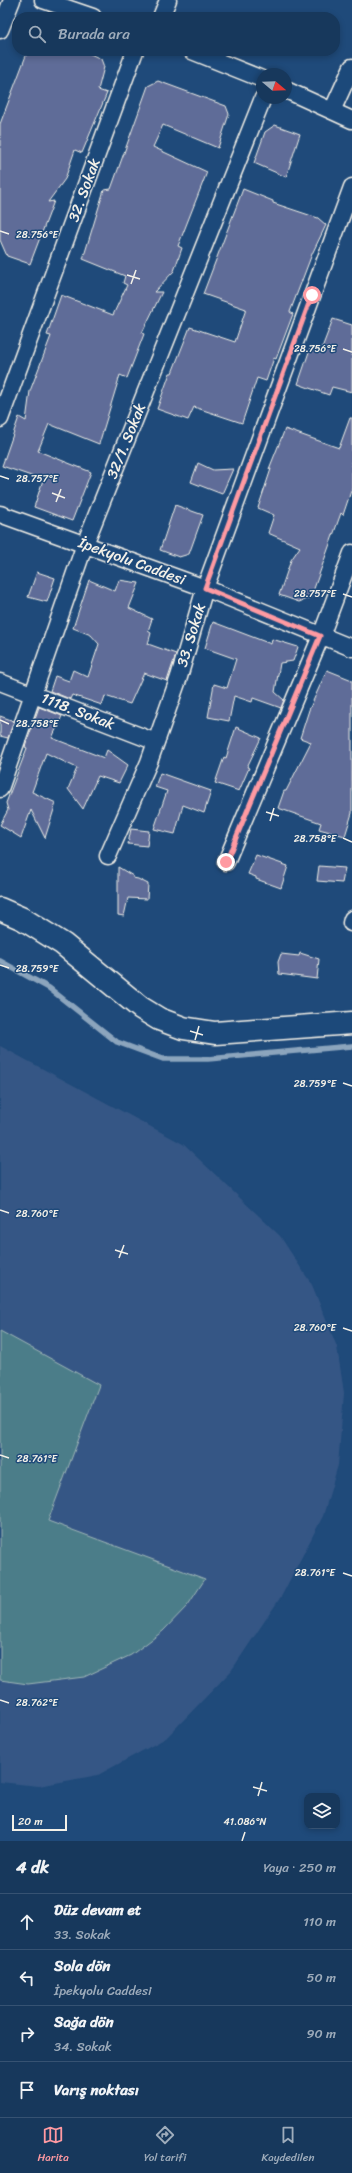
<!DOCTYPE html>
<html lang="tr">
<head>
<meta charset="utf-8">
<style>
  :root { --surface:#17385c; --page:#203f62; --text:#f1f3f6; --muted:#9eacbb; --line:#365272; --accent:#ff9aa2 }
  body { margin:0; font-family:Sriracha,sans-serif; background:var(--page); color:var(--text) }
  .controls { position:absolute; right:12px; bottom:12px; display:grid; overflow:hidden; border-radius:8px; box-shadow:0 2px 6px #0003 }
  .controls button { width:36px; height:36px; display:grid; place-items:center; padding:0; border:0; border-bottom:1px solid var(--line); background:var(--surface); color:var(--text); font:20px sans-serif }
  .compass { position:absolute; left:256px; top:68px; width:36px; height:36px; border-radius:50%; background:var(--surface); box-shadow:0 2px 6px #0003; rotate:109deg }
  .scale { position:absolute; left:12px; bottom:10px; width:55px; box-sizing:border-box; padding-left:4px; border:2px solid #f4f1e8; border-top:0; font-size:11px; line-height:14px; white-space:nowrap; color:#f4f1e8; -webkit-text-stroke:3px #1f4a7a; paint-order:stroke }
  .stop { position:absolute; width:12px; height:12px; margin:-9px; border:3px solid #ff9aa2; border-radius:50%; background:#fff }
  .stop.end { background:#ff9aa2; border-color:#fff; box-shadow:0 1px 4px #0008 }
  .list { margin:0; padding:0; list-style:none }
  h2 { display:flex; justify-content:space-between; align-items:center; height:52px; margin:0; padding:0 16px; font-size:17px }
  h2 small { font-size:13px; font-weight:400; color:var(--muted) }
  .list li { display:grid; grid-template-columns:26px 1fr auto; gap:12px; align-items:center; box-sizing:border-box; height:56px; padding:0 16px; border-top:1px solid var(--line) }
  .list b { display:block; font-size:15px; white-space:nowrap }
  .list p { margin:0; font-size:13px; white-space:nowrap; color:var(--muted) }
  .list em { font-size:13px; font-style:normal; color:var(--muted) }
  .icon { flex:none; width:22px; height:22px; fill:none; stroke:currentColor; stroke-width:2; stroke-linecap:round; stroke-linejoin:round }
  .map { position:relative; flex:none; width:352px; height:1841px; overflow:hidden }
  .search { position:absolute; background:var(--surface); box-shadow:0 2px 6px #0003; left:12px; right:12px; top:12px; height:44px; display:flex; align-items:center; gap:10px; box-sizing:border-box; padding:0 14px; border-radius:16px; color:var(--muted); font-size:15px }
  .sheet { height:276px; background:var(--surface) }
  nav { display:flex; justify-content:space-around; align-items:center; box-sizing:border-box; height:56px; border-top:1px solid var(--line); background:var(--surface); font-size:11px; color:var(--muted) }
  nav a { display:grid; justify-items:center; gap:2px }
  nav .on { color:var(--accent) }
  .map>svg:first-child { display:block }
</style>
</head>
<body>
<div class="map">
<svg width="352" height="1841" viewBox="0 0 352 1841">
  <rect width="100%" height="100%" fill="#1f4a7a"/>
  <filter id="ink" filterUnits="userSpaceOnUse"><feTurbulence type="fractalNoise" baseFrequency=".025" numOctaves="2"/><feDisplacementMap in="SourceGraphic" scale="8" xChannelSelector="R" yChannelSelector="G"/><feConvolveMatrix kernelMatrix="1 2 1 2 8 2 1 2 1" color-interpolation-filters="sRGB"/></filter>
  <g filter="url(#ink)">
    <path fill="#365785" d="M0,1046L183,1144L280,1236L312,1285L337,1347L344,1393L338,1465L323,1516L282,1595L231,1671L166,1738L98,1775L39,1786L0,1782Z"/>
    <path fill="#4c7d89" stroke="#a0b7b8" d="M0,1331L99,1385L48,1521L205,1579L188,1605L163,1631L131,1655L84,1677L28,1684L0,1680Z"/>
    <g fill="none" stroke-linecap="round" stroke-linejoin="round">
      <path stroke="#8ca5bd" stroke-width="5.5" d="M0,961L49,988L117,1042L163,1059H208L352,1046"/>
    </g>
    <path fill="#5e6c98" stroke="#f4f1e8" d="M30,51H84L101,59L104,67L98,90L107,93L82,153L75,150L65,179L48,202L54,201L30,264L7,256L0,240V124L27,53Z
      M158,81L226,106L229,114L218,148L163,125L153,147L207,172L178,246L182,248L174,271L154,292H162L142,333L144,334L127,378L120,375L99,444L49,424L38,451L91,472L72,521L34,507L43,480L2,466L19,417L26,421L30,391L51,336L47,335L61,295L113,315L127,285L123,283L125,276L83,259L104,190L111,189L148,86Z
      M275,125L300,134L286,177L254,163L265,132Z
      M243,189L273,201V203L318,218L326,225L312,254L290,312L293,314L276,359L274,358L266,381L257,378L242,423L194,407L188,420L157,409L170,373H172L190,327L235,342L246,309L203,294Z
      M333,319L352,325V392L332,387L329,395L298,384L310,349L320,353Z
      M350,418H352V488L343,515L341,513L311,597L299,602L279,595L291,560L300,547L268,533L274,515L258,508L271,469H269L285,429L339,448Z
      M198,463L213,470L233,469L222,494L191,482Z
      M175,505L203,515L189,554L179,557L160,550Z
      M37,572L55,578L47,602L28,597Z
      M89,580L115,591L119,580L139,583L129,608L152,619L148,631L151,633L148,644L176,654L167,681L144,673L130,704L105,696L102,705L72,695L70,699L50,691L55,676L69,681L73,670L88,677L99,644L91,635L73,628Z
      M213,622L271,644L272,639L298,647L293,661L280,663L275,692L284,700L281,708L253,698L252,702L234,696L229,721L208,717L214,684L227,688L236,659L205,648Z
      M327,670L352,680V813L345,836L319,829L321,823L278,808L284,791H286L311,742L300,738L309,710Z
      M39,707L62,716L52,738L104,758L107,750L128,765L119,783L98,776L83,809L68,789L77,768L46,753L32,792L56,803L45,838L31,810L21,838L0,825L8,810L6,803L27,748L25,747Z
      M0,716L14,721L8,738L0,736Z
      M236,727L261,738L247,767L249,768L239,791L215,783L224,757L226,758Z
      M160,773L211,791L204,813L183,805L175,834L154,829L167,791L155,787Z
      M131,829L149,831L147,846L128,844Z
      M256,855L288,866L281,888L256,879V877L248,874Z
      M319,866L345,868L342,883L317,881Z
      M118,867L133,876V878L138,879L148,884L147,899L128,898L124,916L118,915Z
      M300,953L319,959L317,979L279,974L278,962L281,954L299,956Z"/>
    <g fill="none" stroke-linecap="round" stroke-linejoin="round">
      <defs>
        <path id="street" d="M43,0L93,17
          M161,17L168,0
          M0,30L12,0
          M192,51L262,79
          M286,90L352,120
          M332,111L352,67
          M0,419L135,51
          M0,514L205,588L352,648
          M0,682L156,742
          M0,789L85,544L263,98
          M108,856L149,762L179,677L205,588L352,187
          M226,862L321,636L352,553
          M351,923L352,919"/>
        <path id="secondary" d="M0,909L23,919L63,944L141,1008L159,1019L183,1028L215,1033L352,1023"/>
      </defs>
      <use href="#street" stroke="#f4f1e8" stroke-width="19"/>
      <use href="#secondary" stroke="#f4f1e8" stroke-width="25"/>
      <use href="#street" stroke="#1f4a7a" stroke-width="16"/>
      <use href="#secondary" stroke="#1f4a7a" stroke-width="22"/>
    </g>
  </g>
  <g fill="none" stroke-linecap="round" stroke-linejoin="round" filter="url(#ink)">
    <path stroke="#ff9aa2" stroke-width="5" d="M226,862L320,636L205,588L312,295"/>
  </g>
  <path fill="none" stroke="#f4f1e8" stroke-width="1.5" d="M0,231L9,234M127,275L140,279M131,284L136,270M343,349L352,352M0,476L9,479M52,493L65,498M56,502L61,489M343,594L352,597M0,720L9,724M266,812L279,816M270,821L274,808M343,838L352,842M0,965L9,968M190,1031L203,1035M195,1040L199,1026M343,1083L352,1086M0,1210L9,1213M115,1250L128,1254M119,1258L124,1245M343,1328L352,1331M0,1455L9,1458M343,1573L352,1576M0,1700L9,1703M253,1787L267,1791M258,1796L262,1782M242,1841L245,1832"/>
  <g text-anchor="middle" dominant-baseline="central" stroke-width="3" stroke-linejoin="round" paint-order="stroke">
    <g font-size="15" fill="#f4f1e8" stroke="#1f4a7a">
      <text transform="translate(84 190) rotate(-70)">32. Sokak</text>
      <text transform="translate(126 441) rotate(-68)">32/1. Sokak</text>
      <text transform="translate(132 561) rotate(20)">İpekyolu Caddesi</text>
      <text transform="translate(191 635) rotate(-73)">33. Sokak</text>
      <text transform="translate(78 711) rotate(21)">1118. Sokak</text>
    </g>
  </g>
  <g font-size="10" text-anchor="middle" fill="#f4f1e8" stroke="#1f4a7a" stroke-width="3" stroke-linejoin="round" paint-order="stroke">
    <text x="37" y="238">28.756°E</text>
    <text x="315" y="352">28.756°E</text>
    <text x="37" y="482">28.757°E</text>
    <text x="315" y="597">28.757°E</text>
    <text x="37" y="727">28.758°E</text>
    <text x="315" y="842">28.758°E</text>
    <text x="37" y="972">28.759°E</text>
    <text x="315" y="1087">28.759°E</text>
    <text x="37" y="1217">28.760°E</text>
    <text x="315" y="1331">28.760°E</text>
    <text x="37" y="1462">28.761°E</text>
    <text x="315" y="1576">28.761°E</text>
    <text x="37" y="1706">28.762°E</text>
    <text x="245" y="1825">41.086°N</text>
  </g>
</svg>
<div class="controls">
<button><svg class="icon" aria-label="layers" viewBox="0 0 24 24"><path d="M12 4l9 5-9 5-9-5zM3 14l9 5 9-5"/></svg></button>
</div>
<svg class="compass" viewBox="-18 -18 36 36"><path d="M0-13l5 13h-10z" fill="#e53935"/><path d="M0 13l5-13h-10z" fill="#9eacbb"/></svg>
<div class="scale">20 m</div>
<div class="stop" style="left:312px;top:295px"></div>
<div class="stop end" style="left:226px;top:862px"></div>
<div class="search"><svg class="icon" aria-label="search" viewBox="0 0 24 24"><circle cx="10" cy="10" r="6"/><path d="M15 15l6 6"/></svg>Burada ara</div>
</div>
<section class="sheet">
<h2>4 dk<small>Yaya · 250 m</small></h2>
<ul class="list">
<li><svg class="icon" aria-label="ahead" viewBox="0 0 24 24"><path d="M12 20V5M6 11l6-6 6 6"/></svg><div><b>Düz devam et</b><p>33. Sokak</p></div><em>110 m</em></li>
<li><svg class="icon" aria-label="left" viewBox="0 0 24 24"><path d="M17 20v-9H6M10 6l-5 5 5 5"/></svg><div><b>Sola dön</b><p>İpekyolu Caddesi</p></div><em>50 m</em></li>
<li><svg class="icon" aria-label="right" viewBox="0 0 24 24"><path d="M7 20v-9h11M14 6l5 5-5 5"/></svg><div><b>Sağa dön</b><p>34. Sokak</p></div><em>90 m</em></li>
<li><svg class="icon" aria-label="arrive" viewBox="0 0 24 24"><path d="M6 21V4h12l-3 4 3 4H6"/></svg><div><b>Varış noktası</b></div></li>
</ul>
</section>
<nav>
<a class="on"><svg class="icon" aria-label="map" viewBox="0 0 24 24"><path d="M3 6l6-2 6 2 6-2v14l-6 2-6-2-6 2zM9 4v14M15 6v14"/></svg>Harita</a>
<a><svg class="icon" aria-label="directions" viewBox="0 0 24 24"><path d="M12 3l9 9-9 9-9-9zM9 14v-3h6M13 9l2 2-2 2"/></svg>Yol tarifi</a>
<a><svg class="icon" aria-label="saved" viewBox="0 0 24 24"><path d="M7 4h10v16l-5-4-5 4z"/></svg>Kaydedilen</a>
</nav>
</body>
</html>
